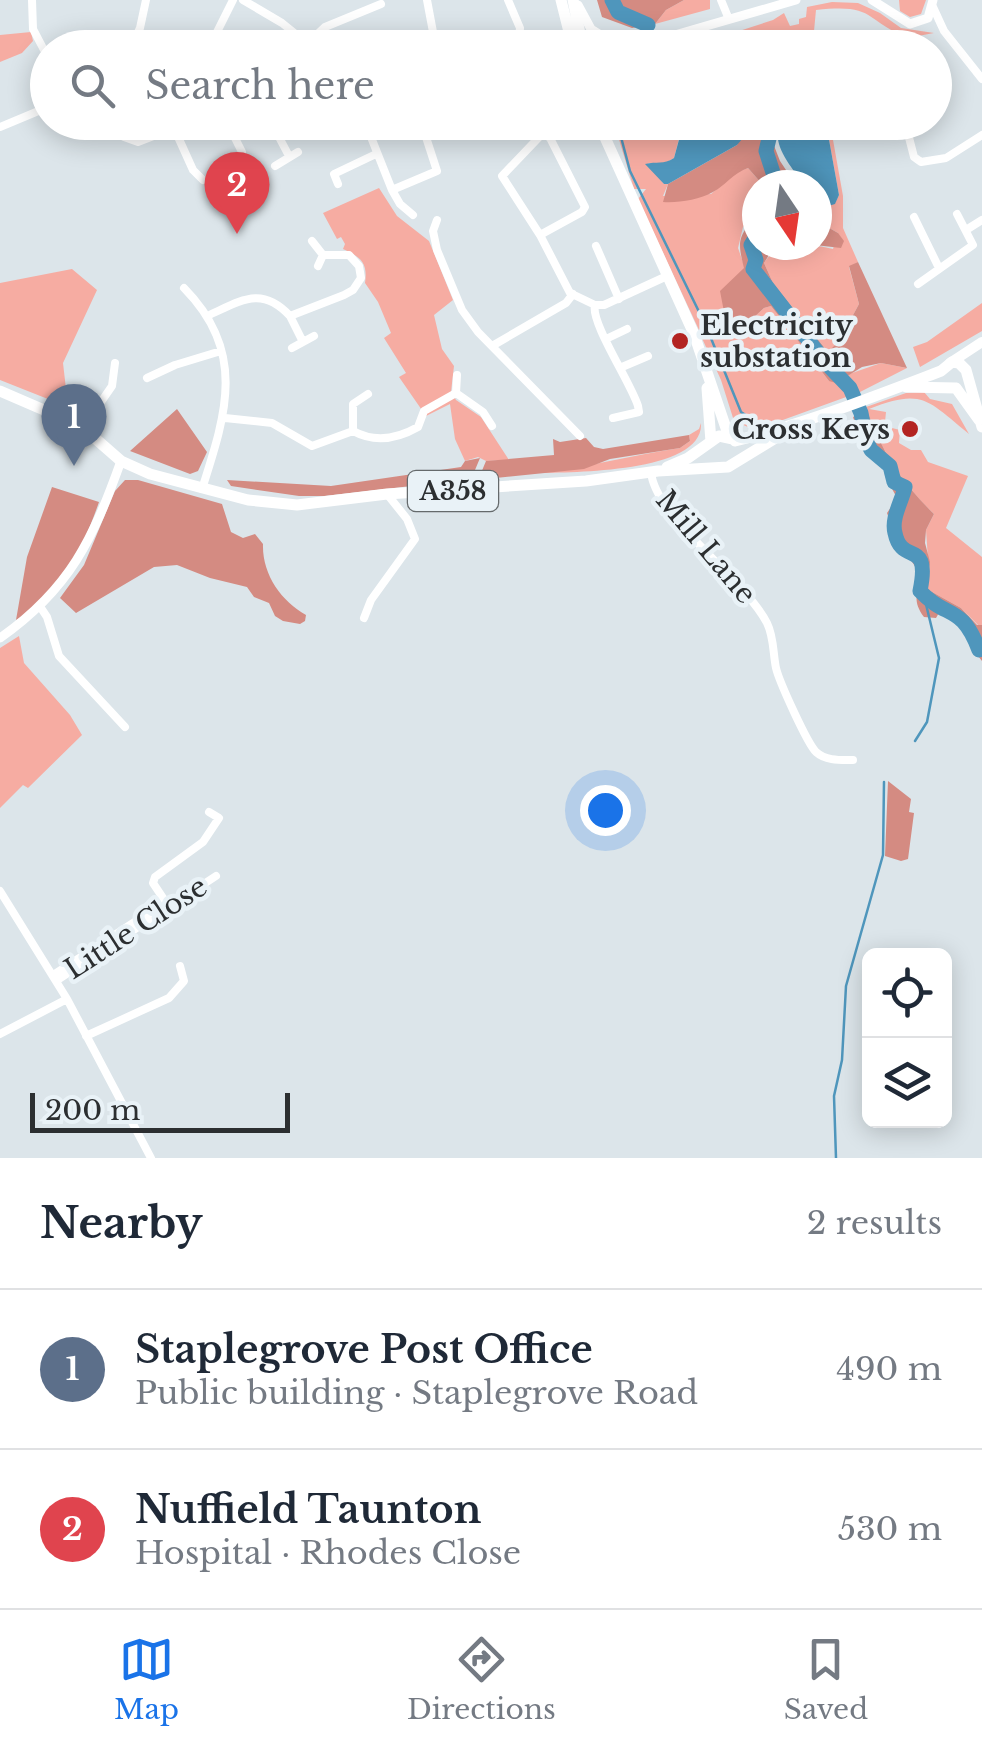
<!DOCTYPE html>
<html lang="en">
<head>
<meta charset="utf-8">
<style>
  :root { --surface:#fff; --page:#f6f6f7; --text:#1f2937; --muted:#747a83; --line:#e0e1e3; --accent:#1a73e8 }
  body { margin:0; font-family:"Libre Baskerville",serif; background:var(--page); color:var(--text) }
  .controls { position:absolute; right:30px; bottom:30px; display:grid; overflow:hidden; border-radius:15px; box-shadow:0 5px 25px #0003 }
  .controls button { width:90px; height:90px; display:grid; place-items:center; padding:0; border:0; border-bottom:2px solid var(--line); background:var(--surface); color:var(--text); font:50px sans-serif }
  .compass { position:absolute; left:742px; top:170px; width:90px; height:90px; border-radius:50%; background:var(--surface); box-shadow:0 5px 25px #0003; rotate:167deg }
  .scale { position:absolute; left:30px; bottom:25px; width:260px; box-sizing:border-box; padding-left:10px; border:5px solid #2c2f31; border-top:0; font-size:28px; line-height:35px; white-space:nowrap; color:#2c2f31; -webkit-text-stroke:8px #e9f2f7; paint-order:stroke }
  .you { position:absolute; left:605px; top:810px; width:35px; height:35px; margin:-25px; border:8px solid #fff; border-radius:50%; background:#1a73e8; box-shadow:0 0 0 15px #1a73e833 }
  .badge { display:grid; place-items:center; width:65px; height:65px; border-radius:50%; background:var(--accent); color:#fff; font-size:32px; font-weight:700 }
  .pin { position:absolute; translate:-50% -82px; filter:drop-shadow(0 2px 5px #0008) }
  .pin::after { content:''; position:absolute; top:52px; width:35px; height:30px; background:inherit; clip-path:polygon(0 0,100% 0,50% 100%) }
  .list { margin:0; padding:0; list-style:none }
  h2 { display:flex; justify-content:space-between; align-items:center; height:130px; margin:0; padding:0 40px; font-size:42px }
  h2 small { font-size:32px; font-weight:400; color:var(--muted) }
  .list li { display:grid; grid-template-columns:65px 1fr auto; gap:30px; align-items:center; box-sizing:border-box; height:160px; padding:0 40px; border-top:2px solid var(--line) }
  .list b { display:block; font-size:38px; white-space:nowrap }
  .list p { margin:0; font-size:32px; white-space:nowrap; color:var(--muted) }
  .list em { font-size:32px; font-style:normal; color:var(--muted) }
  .icon { flex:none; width:55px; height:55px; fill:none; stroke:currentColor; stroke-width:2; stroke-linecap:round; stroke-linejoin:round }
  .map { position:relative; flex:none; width:982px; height:1158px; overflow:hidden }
  .search { position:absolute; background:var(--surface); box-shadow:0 5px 25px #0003; left:30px; right:30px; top:30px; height:110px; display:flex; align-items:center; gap:25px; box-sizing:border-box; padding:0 35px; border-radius:55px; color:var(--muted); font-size:38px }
  .sheet { height:450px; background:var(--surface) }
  nav { display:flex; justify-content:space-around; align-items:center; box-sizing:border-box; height:140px; border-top:2px solid var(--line); background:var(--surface); font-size:28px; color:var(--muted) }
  nav a { display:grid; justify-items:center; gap:5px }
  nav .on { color:var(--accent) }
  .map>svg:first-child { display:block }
</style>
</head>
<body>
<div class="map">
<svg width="982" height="1158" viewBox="0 0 982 1158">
  <rect width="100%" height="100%" fill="#dce5ea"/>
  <path fill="#f6aca2" d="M684,0H710V9L655,24L666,10Z
    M899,0H926L921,14L910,17L900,11Z
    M832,2L858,3L880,13L901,28L934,33L907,38C862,18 875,4 816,10L814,31L819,47L726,48L733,33L773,20L784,13L790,26L799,24V19L806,17L807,7Z
    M31,32L33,41L22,53L0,62V35Z
    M674,122L680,135L674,158L664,164L648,163L664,184H668L663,196L711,194L737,172L748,168L763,185H757V212L743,227L738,248L745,268L751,320L764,308L771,306L829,381L881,363L907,368L860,392L755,430L734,421L721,380L701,336L705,330H699L638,199L646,189H634L614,123Z
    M826,123H830L843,196V228L858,262L849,267L859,304L839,341L829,353L773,283L764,263C779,239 807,243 833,249L838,233L817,221V204L825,207L835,203L839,195Z
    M379,188L397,216L429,241L453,300L434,315L442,349L454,366L451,392L456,400L481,417L509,460L486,461L478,457L465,461L455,439L450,404L426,416L399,377L406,373L384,338L391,333L378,302L365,283C368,263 361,257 343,249L345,244L341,237L337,239L323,213Z
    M72,269L97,290L63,363L66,389L58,403L0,380V283Z
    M982,303V331L920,367L913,347L927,342Z
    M924,392L930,399L952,404L969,434C927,400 923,388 869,409L886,412L885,422L892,423V428L900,430L899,443L911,450H921L928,462L968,476L946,528L982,557V625H978L961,608L925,588L929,574L926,530L934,514C902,483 880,449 866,407L906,393Z
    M701,423C704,473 572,472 537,473C586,468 631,455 680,448L690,441L689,435L699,429Z
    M19,636L24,663L70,715L82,735L28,788L23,785L0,808V648Z"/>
  <path fill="#d48b82" d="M597,0H684L666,10L655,24L632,28L602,17Z
    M733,33L726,47H676Z
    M739,123H780L771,138L780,161L796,185H763L748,168C733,173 726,185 713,192C699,200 678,203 663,202L668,184L737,145L747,125Z
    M757,212V245H786L772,250L764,263L773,283L828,352L839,341L859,304L849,266L858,262L907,368L881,363L862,367L836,383L829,381L771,306L764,308L751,320L734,325L725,317L720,291L744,268C736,237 740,238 757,212Z
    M817,221L838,233L844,241L841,248L815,245Z
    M177,409L207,452L198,471L190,474L130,451Z
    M867,410C881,451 903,484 934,514L926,530L925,543L930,562L925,588L961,608L977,625H982V661L974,651L962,626L940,611L936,618L924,617C909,597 922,590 917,571C913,559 903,555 897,544C892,534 891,523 887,513L897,498L885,476L884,465C870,451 858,437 853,417Z
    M689,435L690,441L680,448L610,459L584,469L467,481L481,473L486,461L554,455L553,439L560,442L586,438L594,447L603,449Z
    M480,458L475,470L455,481L324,496H299L231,486L227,480L331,486L461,467L465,461Z
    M125,480H138L222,504L231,532L243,538L255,534L263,544C262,574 281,601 306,615L305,621L300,624L283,621L275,616L269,603L254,597L247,587L210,578L177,565L154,567L76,613L60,598L84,565L115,491Z
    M52,487L99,502C84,545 60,599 16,620L27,557Z
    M888,781L911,799L909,812L914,813L908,859L901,861L885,856Z"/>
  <path fill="#4f96bc" d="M739,123L747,125L749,131L737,145L668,184H664L645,164C657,161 663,165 674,158L680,136L674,123Z
    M783,123H826L839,195L835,204L825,207L817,204V185H804C792,167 774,149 778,127Z"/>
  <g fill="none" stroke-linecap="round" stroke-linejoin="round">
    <path stroke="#4f96bc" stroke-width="2.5" d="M617,122L630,171L706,326L741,412L764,427
      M915,741L927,722L939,658L924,596
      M836,1158L834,1096L842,1060L846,986L883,855L884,782"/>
    <path stroke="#4f96bc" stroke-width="15" d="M612,0L618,12L648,25
      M773,122L766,151L777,185
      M757,235L751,245L756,260L753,269L826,363L850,388L861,413L866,440L871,450L890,466L894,482L905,487C902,501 891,518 895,533C902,567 931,537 920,591C947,620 961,603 979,650L982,649"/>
    <path stroke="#fff" stroke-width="8" d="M32,0L33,29L44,50
      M243,0L282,23L313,48
      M427,0L436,48
      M508,0L520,28L518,48
      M721,0L728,17
      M933,7L944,31L982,79
      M308,43L325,27L381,4
      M131,48L140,28L146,0
      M209,48L233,0
      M114,122L124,137L138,142L174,128
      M271,122L289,156
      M365,122L392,190L437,171L423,128
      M905,122L914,157L921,162L946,158L982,135
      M184,123L174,128L193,170L203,180
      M0,127L48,107
      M462,131L481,122
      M242,152L235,138L262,122
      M275,166L298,152
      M338,184L334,174L376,154
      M392,190L400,204L413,215
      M914,217L939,268
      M437,220L433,231L437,250L462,310L478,332L580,436
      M966,230L982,220
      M540,235L582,212L585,207L550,138L543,133L502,176L540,235L570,293L595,305H604L667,276
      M312,241L323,255
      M596,246L619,299
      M918,284L973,245L957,214
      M184,288C247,352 226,414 202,489
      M595,305C590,322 631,383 638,406L639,412L613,418
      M207,316C241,301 261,285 290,316L344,295L353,290L361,278L359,266L349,255H323L318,266
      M290,316L303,342
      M606,339L627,329
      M492,346L566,303L573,294
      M292,348L314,336
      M622,367L648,356
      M147,378L175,365L221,351
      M456,393L457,375
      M225,418L272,423L312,446L353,431C375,443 397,439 418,427L424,411L456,393L483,412L492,426
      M83,428L112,386L115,363
      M353,431V404L368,394
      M651,472C655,517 743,577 767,623C774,637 773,654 776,668C779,681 807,743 816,752C826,761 840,760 853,760
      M41,608L47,617L59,656L125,727
      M364,618L371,600L415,539L407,519L387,494
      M0,891L67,999L151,1158
      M53,975L162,904L163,898L153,883L155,877L203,842L219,818L209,812
      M56,981L216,876
      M0,1034L67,999
      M86,1036L169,998L184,981L180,966"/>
    <path stroke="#fff" stroke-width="9" d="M872,0L910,24L928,18L933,0
      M578,5L591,29L612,42
      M591,48L620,40L632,45
      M630,48L796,0
      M0,638C70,589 93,539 121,461"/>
    <path stroke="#fff" stroke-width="10" d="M950,363L982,342"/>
    <path stroke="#fff" stroke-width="11" d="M561,0L573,48
      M573,0L583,48
      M598,122L694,334L729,437
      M906,387L956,388
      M707,388L711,442
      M956,388L979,420
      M0,391L81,426L121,461L150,474L248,500L297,505L387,494L586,481L658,471L728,467L795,426
      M735,441C807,423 873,397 941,371L952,362L959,363L966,370L982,427
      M667,467L688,458L719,436L733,439"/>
  </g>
  <g fill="#b32422" stroke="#e9f2f7" stroke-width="4">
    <circle cx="680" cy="341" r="10"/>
    <circle cx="910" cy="429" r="10"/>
  </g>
  <g text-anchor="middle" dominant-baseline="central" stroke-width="9" stroke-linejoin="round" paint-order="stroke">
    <rect fill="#e9f2f7" stroke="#656a6c" stroke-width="2.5" x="408" y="471" width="90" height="40" rx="8"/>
    <g font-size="25" font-weight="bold" fill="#2c2f31">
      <text x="453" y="491">A358</text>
    </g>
    <g font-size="28" font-weight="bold" fill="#2c2f31" stroke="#e9f2f7" text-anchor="start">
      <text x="700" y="325">Electricity<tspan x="700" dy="32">substation</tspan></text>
      <text x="890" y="429" text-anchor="end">Cross Keys</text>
    </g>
    <g font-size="28" fill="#2c2f31" stroke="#e9f2f7">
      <text transform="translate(706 547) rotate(50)">Mill Lane</text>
      <text transform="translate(136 928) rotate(-33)">Little Close</text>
    </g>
  </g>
</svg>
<div class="controls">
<button><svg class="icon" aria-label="locate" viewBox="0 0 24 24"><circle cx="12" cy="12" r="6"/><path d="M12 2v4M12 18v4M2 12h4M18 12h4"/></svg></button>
<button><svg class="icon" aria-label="layers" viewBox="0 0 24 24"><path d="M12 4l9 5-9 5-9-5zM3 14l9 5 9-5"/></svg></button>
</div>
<svg class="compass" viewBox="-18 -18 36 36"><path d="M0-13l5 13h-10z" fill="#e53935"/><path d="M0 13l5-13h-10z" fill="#747a83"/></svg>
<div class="scale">200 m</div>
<div class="you"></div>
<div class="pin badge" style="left:74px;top:466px;background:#5c6f8a">1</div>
<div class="pin badge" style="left:237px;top:234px;background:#e0444e">2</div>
<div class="search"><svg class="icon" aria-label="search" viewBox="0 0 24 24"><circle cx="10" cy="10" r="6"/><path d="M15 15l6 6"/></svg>Search here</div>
</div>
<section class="sheet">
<h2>Nearby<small>2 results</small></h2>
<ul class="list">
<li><span class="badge" style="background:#5c6f8a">1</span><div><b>Staplegrove Post Office</b><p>Public building · Staplegrove Road</p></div><em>490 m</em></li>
<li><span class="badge" style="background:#e0444e">2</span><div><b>Nuffield Taunton</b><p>Hospital · Rhodes Close</p></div><em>530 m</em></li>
</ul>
</section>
<nav>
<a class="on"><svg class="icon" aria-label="map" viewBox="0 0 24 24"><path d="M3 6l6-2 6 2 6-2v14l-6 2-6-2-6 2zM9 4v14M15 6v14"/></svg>Map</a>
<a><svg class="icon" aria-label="directions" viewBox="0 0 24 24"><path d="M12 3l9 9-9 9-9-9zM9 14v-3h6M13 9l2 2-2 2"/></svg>Directions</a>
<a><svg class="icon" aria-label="saved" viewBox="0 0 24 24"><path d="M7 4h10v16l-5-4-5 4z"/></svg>Saved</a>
</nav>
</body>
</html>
